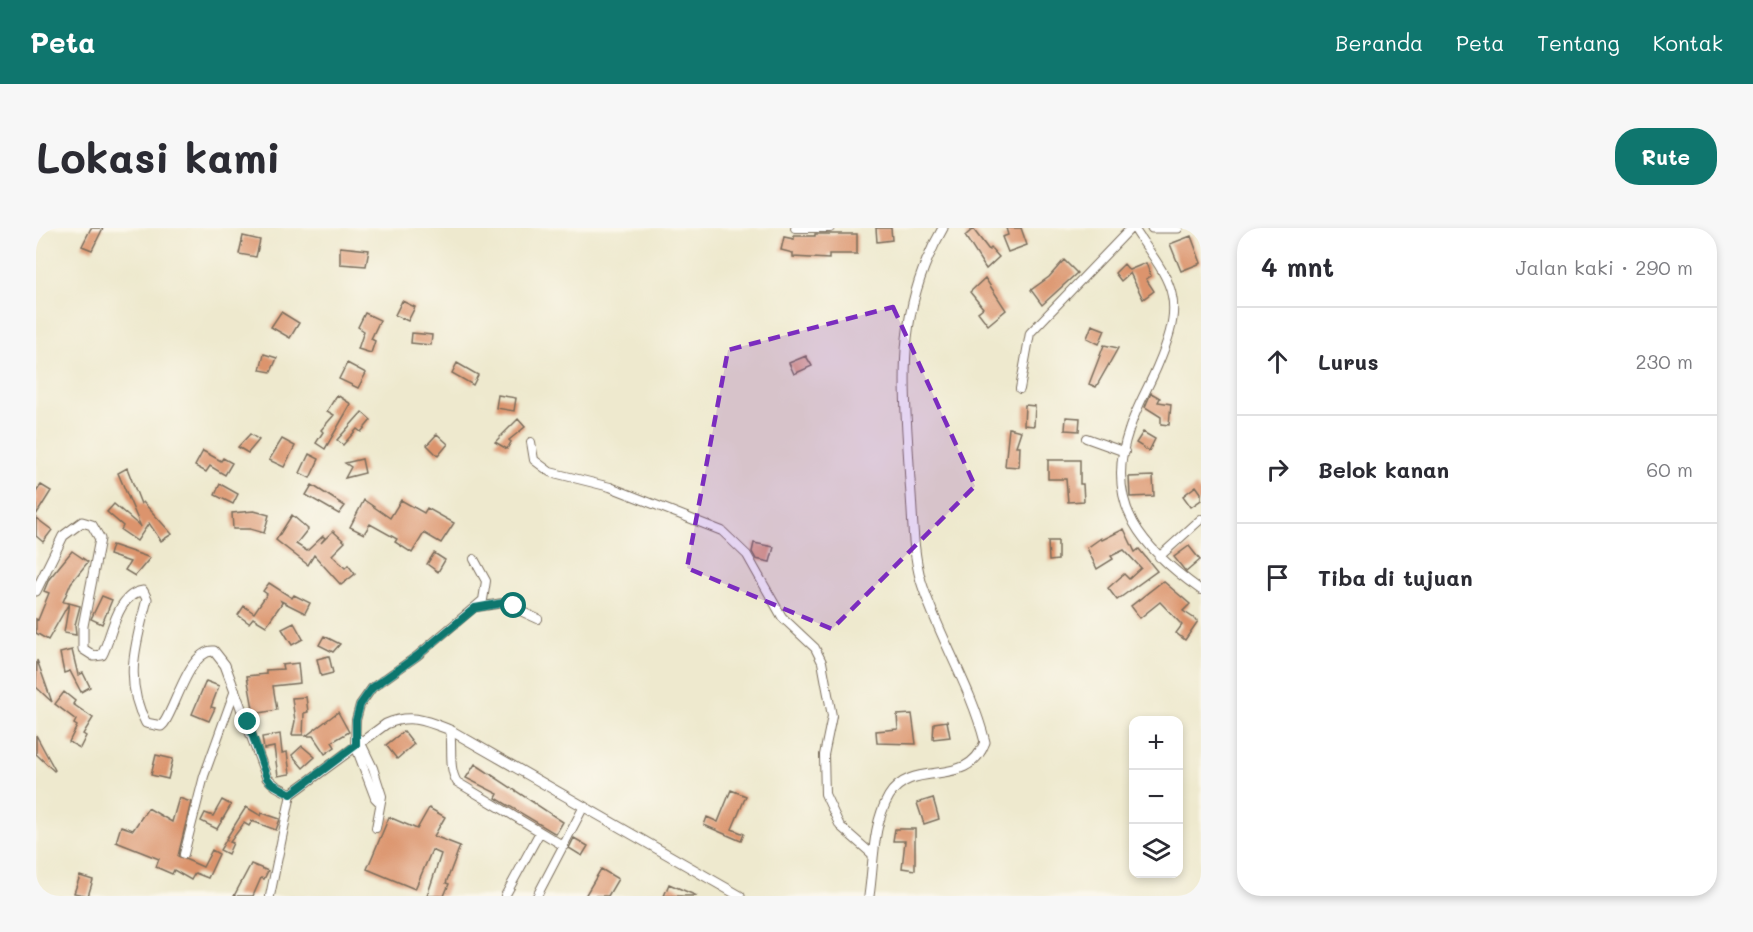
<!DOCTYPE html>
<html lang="id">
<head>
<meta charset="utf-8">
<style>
  :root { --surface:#fff; --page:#f7f7f7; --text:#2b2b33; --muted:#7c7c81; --line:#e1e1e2; --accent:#0f766e }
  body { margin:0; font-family:Mali,sans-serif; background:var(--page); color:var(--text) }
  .controls { position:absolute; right:18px; bottom:18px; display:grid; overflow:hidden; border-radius:12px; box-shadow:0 3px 9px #0003 }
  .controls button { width:54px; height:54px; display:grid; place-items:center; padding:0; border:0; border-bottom:2px solid var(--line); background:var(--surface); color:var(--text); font:30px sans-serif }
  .stop { position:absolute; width:18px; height:18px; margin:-14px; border:4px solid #0f766e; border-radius:50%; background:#fff }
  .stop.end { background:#0f766e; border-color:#fff; box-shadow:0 2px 6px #0008 }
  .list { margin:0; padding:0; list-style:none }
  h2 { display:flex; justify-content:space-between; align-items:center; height:78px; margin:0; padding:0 24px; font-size:26px }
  h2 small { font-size:20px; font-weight:400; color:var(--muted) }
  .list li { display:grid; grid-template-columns:39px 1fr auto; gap:18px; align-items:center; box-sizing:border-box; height:108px; padding:0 24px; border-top:2px solid var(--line) }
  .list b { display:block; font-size:22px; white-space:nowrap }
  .list em { font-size:20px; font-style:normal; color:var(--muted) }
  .icon { flex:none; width:33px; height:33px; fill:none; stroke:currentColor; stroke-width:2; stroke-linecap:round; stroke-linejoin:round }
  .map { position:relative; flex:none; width:1165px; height:668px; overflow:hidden; border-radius:24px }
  header { display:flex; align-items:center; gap:36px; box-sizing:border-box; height:84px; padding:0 30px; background:var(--accent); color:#fff }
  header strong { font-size:28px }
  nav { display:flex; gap:33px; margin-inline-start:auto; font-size:21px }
  .intro { display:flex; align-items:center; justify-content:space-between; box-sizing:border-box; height:144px; padding:0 36px }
  h1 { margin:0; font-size:42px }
  .button { padding:15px 27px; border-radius:24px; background:var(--accent); color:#fff; font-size:21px; font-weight:700 }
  main { display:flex; gap:36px; padding:0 36px }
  aside { flex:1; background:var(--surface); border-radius:24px; box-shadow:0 3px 9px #0003 }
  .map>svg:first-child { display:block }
</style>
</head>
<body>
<header>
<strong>Peta</strong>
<nav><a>Beranda</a><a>Peta</a><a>Tentang</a><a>Kontak</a></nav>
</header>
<div class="intro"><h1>Lokasi kami</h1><a class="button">Rute</a></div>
<main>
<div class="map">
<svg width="1165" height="668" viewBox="0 0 1165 668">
  <rect width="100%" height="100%" fill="#fbf7ec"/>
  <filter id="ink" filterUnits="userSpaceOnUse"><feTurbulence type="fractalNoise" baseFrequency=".0167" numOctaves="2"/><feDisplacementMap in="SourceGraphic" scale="12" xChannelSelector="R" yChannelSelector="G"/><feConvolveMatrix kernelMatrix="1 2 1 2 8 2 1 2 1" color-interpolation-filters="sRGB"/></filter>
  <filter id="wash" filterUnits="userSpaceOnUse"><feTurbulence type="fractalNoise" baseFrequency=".008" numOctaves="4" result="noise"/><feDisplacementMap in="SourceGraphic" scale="24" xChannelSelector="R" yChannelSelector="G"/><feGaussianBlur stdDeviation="1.35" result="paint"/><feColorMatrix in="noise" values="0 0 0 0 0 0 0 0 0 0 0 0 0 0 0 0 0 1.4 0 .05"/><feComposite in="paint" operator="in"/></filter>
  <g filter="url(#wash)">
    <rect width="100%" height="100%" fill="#eee9ce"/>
    <g id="blocks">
      <path fill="#dc946d" d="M55,0H67L56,22L46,18Z
        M840,0H855L856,12L841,14Z
        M970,0H985L991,17L972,24L966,9L972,7Z
        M937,1L953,22L955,20L963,29L950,41L929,8Z
        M779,6H821V26H793V31L757,29V25L745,22L748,9L758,11V8H779Z
        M207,8L224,12L220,29L203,26Z
        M1155,8L1165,35L1145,43L1134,16Z
        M304,19L333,22L330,38L304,36Z
        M1028,32L1041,45L1006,77L995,62L1013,49Z
        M1110,35L1115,48L1110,51L1118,63L1107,71L1094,45L1085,53L1079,45L1088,36L1093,42Z
        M949,50L970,82L952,97L942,84L947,80L934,64Z
        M366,73L379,79L372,93L359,87Z
        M245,84L263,95L254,110L235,99Z
        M329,85L344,92L335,111L339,113L335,125L322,121L328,103L322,99Z
        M1056,97L1069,102L1063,116L1051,110Z
        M376,105L396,107L395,117L375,115Z
        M1068,117L1082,120L1060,159L1053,156Z
        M228,126L241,130L235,144L224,142Z
        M770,128L776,138L758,146L753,135Z
        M311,135L330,145L322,160L303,151Z
        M421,135L442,147L437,157L416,145Z
        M1115,165L1124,170L1122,174L1135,176L1133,197L1125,196V189L1109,179Z
        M301,167L315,176L289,221L280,215L287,204L285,202L298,187L291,183Z
        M462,167L480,170L478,183L460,180Z
        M989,177L999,178L998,198L988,197Z
        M326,184L335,192L325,204L321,201L307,217L301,212Z
        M1030,189L1044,190L1043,203L1029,202Z
        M482,191L489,199L473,212L475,214L471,221L459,214Z
        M973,200L985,203L980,218H984L983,239L969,238Z
        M1107,204L1119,211L1113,223L1100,215Z
        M214,206L223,212L212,225L202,219Z
        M401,206L412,216L402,228L391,217Z
        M246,211L259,218L248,239L233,232Z
        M167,223L185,233L187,230L196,235L189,247L174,238L170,244L159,238Z
        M273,226L283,231L274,250L264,245Z
        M326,231L329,245L309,250L315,239L309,235Z
        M1012,232H1044V256H1047L1048,273L1032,274L1030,251H1012Z
        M91,240L105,276L107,274L136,306L125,313L113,295L101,313L85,302L87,298L71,284L78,276L105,299L82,245Z
        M1117,248L1118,268L1094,269L1093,249Z
        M184,256L202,266L197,276L179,267Z
        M5,257L15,263L0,287V264Z
        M276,257L309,278L303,286L270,267Z
        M1160,258L1165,265V272L1155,279L1147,268Z
        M328,272L354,290L365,272L388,285L391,280L418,295L405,315L388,305L376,325L359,314L361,311L334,296L328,306L314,299Z
        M218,283L233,287L228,305L214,301H197L196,285Z
        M256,287L272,301L260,316L271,323L287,308L289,310L285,315L297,303L309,314L296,327L309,340L312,337L319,346L305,357L278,327L272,337L240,312Z
        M0,290L16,302L7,314L0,308Z
        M1088,301L1099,324L1103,321L1121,343L1081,372L1072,360L1088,346L1093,351L1105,340L1088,322L1075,328L1077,331L1061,341L1051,320L1065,310L1066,312Z
        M1012,313H1022V332L1013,333Z
        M718,315L738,319L734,334L720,331L716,324Z
        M76,317L109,328L114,330L99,348L89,342L94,334L73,327Z
        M1153,318L1164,332L1150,344L1138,329Z
        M36,323L52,334L35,355L27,374L33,375L12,412L0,405V391L2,392L13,365L8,363L13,351Z
        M398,325L409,332L402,344L391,336Z
        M1127,353L1154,376L1147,383L1162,393L1149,412L1140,405L1146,397L1124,374L1104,390L1095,378Z
        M233,355L256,370L258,367L274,375L269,385L245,373L246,375L230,398L217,390L213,395L202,387L208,378L218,385L231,366L227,363Z
        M66,368L76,372L66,396L55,391Z
        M33,375L44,378L39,397L40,407L28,405Z
        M258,395L267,411L256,417L246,401Z
        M288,408L304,416L297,424L283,417Z
        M36,422L42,447L47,445L54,459L45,464L34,443L28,445L24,425Z
        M293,428L297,445L285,448L281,431Z
        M1,432L16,474L0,459Z
        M262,435L264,455L237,458L241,482L218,486L211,448L230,446V442L247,441L246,437Z
        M170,453L183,458L175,479L179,480L173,493L156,486Z
        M28,464L39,473L37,476L57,490L47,506L50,508L44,520L33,514L41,498L38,496L40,492L19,476Z
        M270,469L272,484L268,485L267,507H256L259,493L256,470Z
        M302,484L313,504L296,514L299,519L289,526L277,508H270Z
        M876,486L880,516L841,515L840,503L862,501L861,487Z
        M911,493L914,509L897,511L898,495Z
        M368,503L378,516L361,531L350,517Z
        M244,506L246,525L251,524L254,546L242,548L238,519L228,521L226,509Z
        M0,507L19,542L18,543L0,526Z
        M266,518L279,529L267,540L256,527Z
        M120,527L137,531L132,551L115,547Z
        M439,536L527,594L520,606L460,570L462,566L430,550Z
        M695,562L710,568L696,601L708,606L705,613L668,597L671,589L682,594Z
        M143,570L155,574L142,628L167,639L176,622L183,626L172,650L159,645L155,652L138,642L136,646L120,639L123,631L80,614L85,598L97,602L112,580L136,594Z
        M897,570L903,591L888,596L881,575Z
        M186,572L195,577L181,601L165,593L169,585L177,588Z
        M210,579L225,588L226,585L244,591L240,602L216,593L213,598L208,595L194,614L197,615L192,626L184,622L190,612L192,613L190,611Z
        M393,580L409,589L398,608L424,618L410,655L413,656L408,668H391L405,626L396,622L379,661L331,641L353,589L381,601Z
        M859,601H879V642L866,640L869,613H857Z
        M538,610L552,618L546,628L533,620Z
        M215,636L232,643L228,651L225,650L217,668H198Z
        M565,641L582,651L572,668H549Z
        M44,648L57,652L52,668L38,665Z
        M633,656L661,668H628Z"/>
    </g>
  </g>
  <g filter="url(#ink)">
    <use href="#blocks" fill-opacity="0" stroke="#7a6d5c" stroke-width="1.5"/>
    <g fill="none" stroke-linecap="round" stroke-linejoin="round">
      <defs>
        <path id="minor" d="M759,0H794
          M1098,0C1110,20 1132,45 1136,68C1141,91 1130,118 1121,139C1112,160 1100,180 1093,202C1067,277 1107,321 1165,362
          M984,161L994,105L1095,0
          M1050,210L1089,224
          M495,214L498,232L514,244L574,259L686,303L711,327L746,389L779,420L786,434L796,488L788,527L789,566L804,598L837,627
          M1123,329L1165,291
          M441,379L467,375L502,391
          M414,502C417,519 412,540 421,554L528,618
          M323,511L337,540L346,568L340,600
          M344,575L339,570L319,517L320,492L324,477L336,460L381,428L447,372L450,353L438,331
          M148,626L168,548L199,462
          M234,668L255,566
          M469,668L504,604
          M501,668L547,580"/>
        <path id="tertiary" d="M1116,0H1142
          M0,363L27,308L46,294L56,297L64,311L47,398V421L58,428L66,427C76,409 80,366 107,363L111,371C100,415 87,453 110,495L125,498L128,495C140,478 154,421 178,423L189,437L231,550L240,558L255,566L350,496C374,485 391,493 414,502L704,668
          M833,668C838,635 836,597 853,568C877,529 931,563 949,514C935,458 902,408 885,353C876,321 877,287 874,253C869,160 857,86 907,0"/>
      </defs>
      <use href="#minor" stroke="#7a6d5c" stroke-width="10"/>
      <use href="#tertiary" stroke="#7a6d5c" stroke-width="11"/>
      <use href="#minor" stroke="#fff" stroke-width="8"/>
      <use href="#tertiary" stroke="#fff" stroke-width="9"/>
    </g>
  </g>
  <g fill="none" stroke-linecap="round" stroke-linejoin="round" filter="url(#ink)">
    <path stroke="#0f766e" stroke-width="8" d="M212,494L231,550L235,555L255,566L320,517V492L324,477L336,460L381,428L439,380L467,375L478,378"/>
  </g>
  <path fill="#7b2cbf" fill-opacity="0.2" stroke="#7b2cbf" stroke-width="4.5" stroke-dasharray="12 8" stroke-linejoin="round" d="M857,79L939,258L796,401L651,340L692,122Z"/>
</svg>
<div class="controls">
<button>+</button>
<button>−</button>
<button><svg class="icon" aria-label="layers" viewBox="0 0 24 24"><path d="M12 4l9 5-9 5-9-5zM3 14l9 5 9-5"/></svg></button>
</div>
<div class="stop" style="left:478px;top:378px"></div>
<div class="stop end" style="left:212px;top:494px"></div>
</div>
<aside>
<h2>4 mnt<small>Jalan kaki · 290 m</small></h2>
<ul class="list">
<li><svg class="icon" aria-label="ahead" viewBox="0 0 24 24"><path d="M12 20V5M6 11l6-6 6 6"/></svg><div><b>Lurus</b></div><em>230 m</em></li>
<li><svg class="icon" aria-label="right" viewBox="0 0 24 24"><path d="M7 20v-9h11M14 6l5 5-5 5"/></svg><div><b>Belok kanan</b></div><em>60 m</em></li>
<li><svg class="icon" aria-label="arrive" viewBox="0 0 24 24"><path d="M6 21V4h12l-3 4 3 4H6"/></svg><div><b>Tiba di tujuan</b></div></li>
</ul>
</aside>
</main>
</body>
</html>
